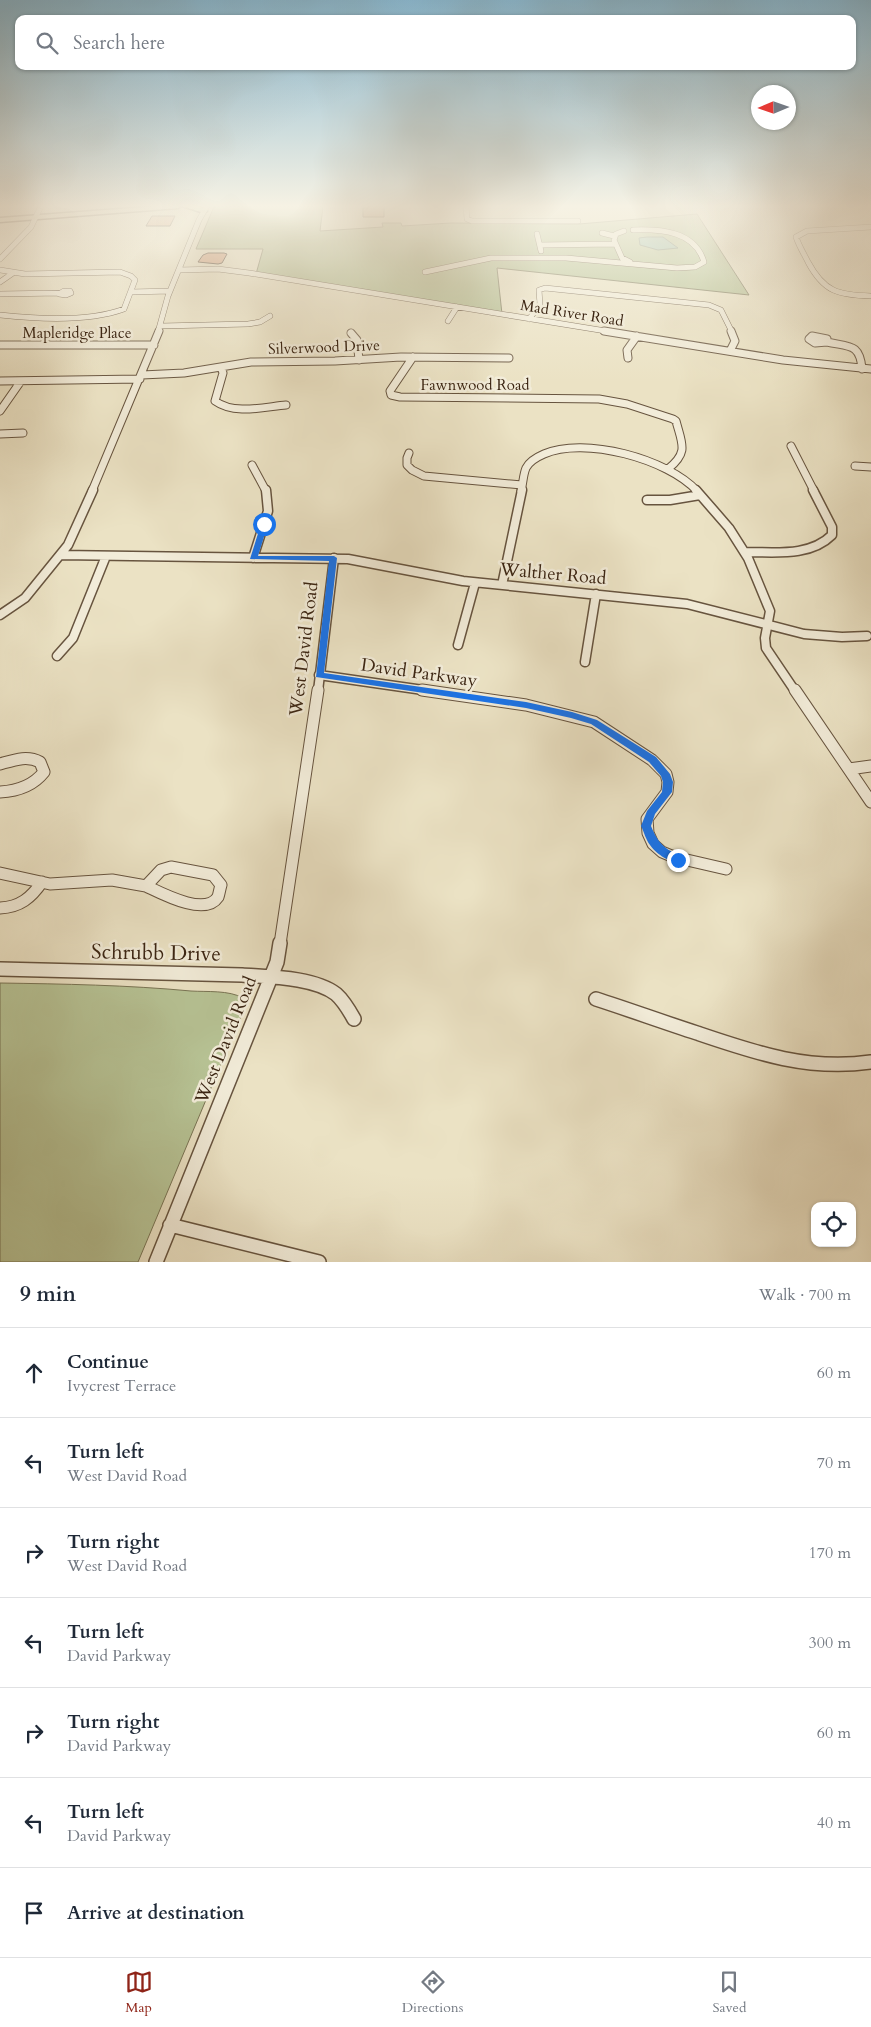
<!DOCTYPE html>
<html lang="en">
<head>
<meta charset="utf-8">
<style>
  :root { --surface:#fff; --page:#f6f6f7; --text:#1f2937; --muted:#747a83; --line:#e0e1e3; --accent:#8f2418 }
  body { margin:0; font-family:Cardo,serif; background:var(--page); color:var(--text) }
  .controls { position:absolute; right:15px; bottom:15px; display:grid; overflow:hidden; border-radius:10px; box-shadow:0 1px 4px #0004 }
  .controls button { width:45px; height:45px; display:grid; place-items:center; padding:0; border:0; border-bottom:1px solid var(--line); background:var(--surface); color:var(--text); font:25px sans-serif }
  .compass { position:absolute; left:751px; top:85px; width:45px; height:45px; border-radius:50%; background:var(--surface); box-shadow:0 1px 4px #0004; rotate:268deg }
  .stop { position:absolute; width:15px; height:15px; margin:-11px; border:4px solid #1a73e8; border-radius:50%; background:#fff }
  .stop.end { background:#1a73e8; border-color:#fff; box-shadow:0 1px 5px #0008 }
  .list { margin:0; padding:0; list-style:none }
  h2 { display:flex; justify-content:space-between; align-items:center; height:65px; margin:0; padding:0 20px; font-size:21px }
  h2 small { font-size:16px; font-weight:400; color:var(--muted) }
  .list li { display:grid; grid-template-columns:32px 1fr auto; gap:15px; align-items:center; box-sizing:border-box; height:90px; padding:0 20px; border-top:1px solid var(--line) }
  .list b { display:block; font-size:19px; white-space:nowrap }
  .list p { margin:0; font-size:16px; white-space:nowrap; color:var(--muted) }
  .list em { font-size:16px; font-style:normal; color:var(--muted) }
  .icon { flex:none; width:28px; height:28px; fill:none; stroke:currentColor; stroke-width:2; stroke-linecap:round; stroke-linejoin:round }
  .map { position:relative; flex:none; width:871px; height:1262px; overflow:hidden }
  .search { position:absolute; background:var(--surface); box-shadow:0 1px 4px #0004; left:15px; right:15px; top:15px; height:55px; display:flex; align-items:center; gap:12px; box-sizing:border-box; padding:0 18px; border-radius:10px; color:var(--muted); font-size:19px }
  .sheet { height:695px; background:var(--surface) }
  nav { display:flex; justify-content:space-around; align-items:center; box-sizing:border-box; height:70px; border-top:1px solid var(--line); background:var(--surface); font-size:14px; color:var(--muted) }
  nav a { display:grid; justify-items:center; gap:2px }
  nav .on { color:var(--accent) }
  .map>svg:first-child { display:block }
</style>
</head>
<body>
<div class="map">
<svg width="871" height="1262" viewBox="0 0 871 1262">
  <rect width="100%" height="100%" fill="#ebe2c4"/>
  <filter id="stains"><feTurbulence type="fractalNoise" baseFrequency=".004" numOctaves="4"/><feColorMatrix values="0 0 0 0 .2 0 0 0 0 .09 0 0 0 0 .02 0 0 0 .5 -.17"/></filter>
  <radialGradient id="worn" r=".72"><stop offset=".6" stop-color="#630" stop-opacity="0"/><stop offset="1" stop-color="#630" stop-opacity=".3"/></radialGradient>
  <path fill="#b7c395" stroke="#797454" d="M222,206H323L320,231L383,227L382,223H401L402,226L451,223L579,224L697,214L749,295L497,268L502,314L256,274L263,249H196L213,209L214,207Z
    M0,983C64,984 127,985 191,991C207,992 229,990 243,998L245,1003L242,1014L138,1262H0Z"/>
  <path fill="#99bfae" stroke="#738170" d="M647,237H663L678,248L658,250L640,245L639,238Z"/>
  <path fill="#da9e79" stroke="#3b2513" d="M368,206H384V217H363V208H368Z
    M152,216H175L170,226H146Z
    M208,253H224L227,254L222,263L218,264L198,262L203,255Z"/>
  <g fill="none" stroke-linecap="round" stroke-linejoin="round">
    <defs>
      <path id="minor-far4" d="M466,206L467,219L472,221H578
        M871,227L807,231L796,237C799,246 804,254 808,262C824,292 838,295 871,296
        M624,231L616,234L614,240L622,258L630,262
        M602,233L614,236
        M537,234L541,251
        M540,245L615,244
        M0,259L31,227L41,206
        M0,270L25,274L120,272L131,276L135,280L124,309C89,322 37,319 0,315
        M179,270L218,269L249,273L612,332
        M425,272L491,258H566L677,268L695,267L704,262C695,231 661,229 633,230
        M0,282L13,273
        M64,291H70L71,293L66,295L59,294Z
        M131,292L170,291
        M0,294L60,293
        M529,319L540,305L539,290L545,288L709,305L721,310L732,332
        M448,321L457,307
        M161,326L248,324L260,322L270,316
        M158,332L168,296L199,220L207,206"/>
      <path id="minor-far3" d="M604,331L783,360L871,369
        M351,333L357,340L359,360
        M812,336L827,339V342L815,343L809,339Z
        M827,342C849,347 860,343 862,369
        M0,345H154
        M730,351L735,341L731,331
        M413,357L390,391L391,395L400,397L599,399L627,404L673,419L676,421C682,444 689,452 668,469
        M628,358L627,350L637,336
        M221,367L223,373L215,401C234,415 264,407 286,405
        M142,375L184,373L251,362L335,361L401,357L509,358
        M0,381L140,379
        M0,411L21,381
        M0,434L23,433
        M791,446L814,491
        M409,453L407,458V465L412,470L424,476L522,485
        M252,465L266,491
        M855,466L871,467
        M92,491L159,331
        M521,491C523,484 523,475 526,468C529,462 537,457 544,454C584,436 668,459 697,491"/>
      <path id="minor-far2" d="M696,490L729,528L748,558L770,611L765,638L766,648L795,691
        M647,500H670L700,495
        M746,552C775,552 810,557 832,535V527L813,490
        M61,555L348,559L463,581L687,604L804,634L842,637L867,636
        M253,558L268,511L266,490
        M502,585L522,490
        M0,615L25,598L68,545L93,490
        M458,645L475,583
        M57,656L73,638L106,556
        M585,662L596,594
        M319,675L430,691
        M318,691L334,558"/>
      <path id="minor-far1" d="M422,690L526,705L594,722L652,760L666,774L668,782L667,792L647,819L648,833L653,844L662,852L674,857L726,869
        M795,690L871,802
        M0,764C14,760 27,755 40,762L44,772C33,786 18,791 0,792
        M849,769L871,766
        M171,867L213,875L221,885C220,888 219,894 218,897C205,917 161,893 146,886L161,870Z
        M0,873L50,884L112,880L146,886
        M0,908C20,907 31,898 42,882
        M280,944L318,690"/>
      <path id="minor" d="M0,969L242,975C269,977 314,977 336,994C344,1001 349,1010 354,1019
        M596,999C630,1010 663,1022 697,1033C756,1053 808,1071 871,1062
        M170,1225L319,1262
        M156,1262L277,962L280,943"/>
      <path id="major" d="M159,206H181L178,208L0,222V218Z
        M182,206H198L207,211L204,213Z"/>
    </defs>
    <use href="#minor-far4" stroke="#67543f" stroke-width="6"/>
    <use href="#minor-far3" stroke="#67543f" stroke-width="9"/>
    <use href="#minor-far2" stroke="#67543f" stroke-width="11"/>
    <use href="#minor-far1" stroke="#67543f" stroke-width="13"/>
    <use href="#minor" stroke="#67543f" stroke-width="16"/>
    <use href="#major" stroke="#3b2513" stroke-width="3"/>
    <use href="#minor-far4" stroke="#f2ecd9" stroke-width="5"/>
    <use href="#minor-far3" stroke="#f2ecd9" stroke-width="7"/>
    <use href="#minor-far2" stroke="#f2ecd9" stroke-width="8"/>
    <use href="#minor-far1" stroke="#f2ecd9" stroke-width="11"/>
    <use href="#minor" stroke="#f2ecd9" stroke-width="13"/>
    <use href="#major" fill="#ebe2c4" fill-rule="evenodd"/>
  </g>
  <linearGradient id="sky" x2="0" y2="1"><stop stop-color="#88b8d1"/><stop offset="0.54" stop-color="#f6f2e4"/><stop offset="1" stop-color="#f6f2e4" stop-opacity="0"/></linearGradient>
  <rect width="871" height="382" fill="url(#sky)"/>
  <path fill="#1a73e8" d="M264,521L268,524L258,556H334L337,558L324,673L526,702L572,712L597,720L656,757L670,774L673,782L672,792L655,814L651,826C659,845 664,848 682,857V862C672,865 655,853 650,845C646,840 644,832 641,826L647,811L662,792L663,782L661,776L649,762L591,724L571,718L526,708L316,677L329,561L250,559L261,524Z"/>
  <g text-anchor="middle" dominant-baseline="central" stroke-width="5" stroke-linejoin="round" paint-order="stroke">
    <g font-size="15" fill="#3b2513" stroke="#f2ecd9">
      <text transform="translate(572 313) rotate(9)">Mad River Road</text>
      <text x="77" y="333">Mapleridge Place</text>
      <text transform="translate(324 347) rotate(-2)">Silverwood Drive</text>
      <text x="475" y="385">Fawnwood Road</text>
    </g>
    <g font-size="18" fill="#3b2513" stroke="#f2ecd9">
      <text transform="translate(553 574) rotate(5)">Walther Road</text>
      <text transform="translate(304 649) rotate(-83)">West David Road</text>
      <text transform="translate(419 673) rotate(8)">David Parkway</text>
      <text transform="translate(226 1040) rotate(-68)">West David Road</text>
    </g>
    <g font-size="21" fill="#3b2513" stroke="#f2ecd9">
      <text transform="translate(156 953) rotate(1)">Schrubb Drive</text>
    </g>
  </g>
  <rect width="100%" height="100%" filter="url(#stains)"/>
  <rect width="100%" height="100%" fill="url(#worn)"/>
</svg>
<div class="controls">
<button><svg class="icon" aria-label="locate" viewBox="0 0 24 24"><circle cx="12" cy="12" r="6"/><path d="M12 2v4M12 18v4M2 12h4M18 12h4"/></svg></button>
</div>
<svg class="compass" viewBox="-18 -18 36 36"><path d="M0-13l5 13h-10z" fill="#e53935"/><path d="M0 13l5-13h-10z" fill="#747a83"/></svg>
<div class="stop" style="left:264px;top:524px"></div>
<div class="stop end" style="left:678px;top:860px"></div>
<div class="search"><svg class="icon" aria-label="search" viewBox="0 0 24 24"><circle cx="10" cy="10" r="6"/><path d="M15 15l6 6"/></svg>Search here</div>
</div>
<section class="sheet">
<h2>9 min<small>Walk · 700 m</small></h2>
<ul class="list">
<li><svg class="icon" aria-label="ahead" viewBox="0 0 24 24"><path d="M12 20V5M6 11l6-6 6 6"/></svg><div><b>Continue</b><p>Ivycrest Terrace</p></div><em>60 m</em></li>
<li><svg class="icon" aria-label="left" viewBox="0 0 24 24"><path d="M17 20v-9H6M10 6l-5 5 5 5"/></svg><div><b>Turn left</b><p>West David Road</p></div><em>70 m</em></li>
<li><svg class="icon" aria-label="right" viewBox="0 0 24 24"><path d="M7 20v-9h11M14 6l5 5-5 5"/></svg><div><b>Turn right</b><p>West David Road</p></div><em>170 m</em></li>
<li><svg class="icon" aria-label="left" viewBox="0 0 24 24"><path d="M17 20v-9H6M10 6l-5 5 5 5"/></svg><div><b>Turn left</b><p>David Parkway</p></div><em>300 m</em></li>
<li><svg class="icon" aria-label="right" viewBox="0 0 24 24"><path d="M7 20v-9h11M14 6l5 5-5 5"/></svg><div><b>Turn right</b><p>David Parkway</p></div><em>60 m</em></li>
<li><svg class="icon" aria-label="left" viewBox="0 0 24 24"><path d="M17 20v-9H6M10 6l-5 5 5 5"/></svg><div><b>Turn left</b><p>David Parkway</p></div><em>40 m</em></li>
<li><svg class="icon" aria-label="arrive" viewBox="0 0 24 24"><path d="M6 21V4h12l-3 4 3 4H6"/></svg><div><b>Arrive at destination</b></div></li>
</ul>
</section>
<nav>
<a class="on"><svg class="icon" aria-label="map" viewBox="0 0 24 24"><path d="M3 6l6-2 6 2 6-2v14l-6 2-6-2-6 2zM9 4v14M15 6v14"/></svg>Map</a>
<a><svg class="icon" aria-label="directions" viewBox="0 0 24 24"><path d="M12 3l9 9-9 9-9-9zM9 14v-3h6M13 9l2 2-2 2"/></svg>Directions</a>
<a><svg class="icon" aria-label="saved" viewBox="0 0 24 24"><path d="M7 4h10v16l-5-4-5 4z"/></svg>Saved</a>
</nav>
</body>
</html>
